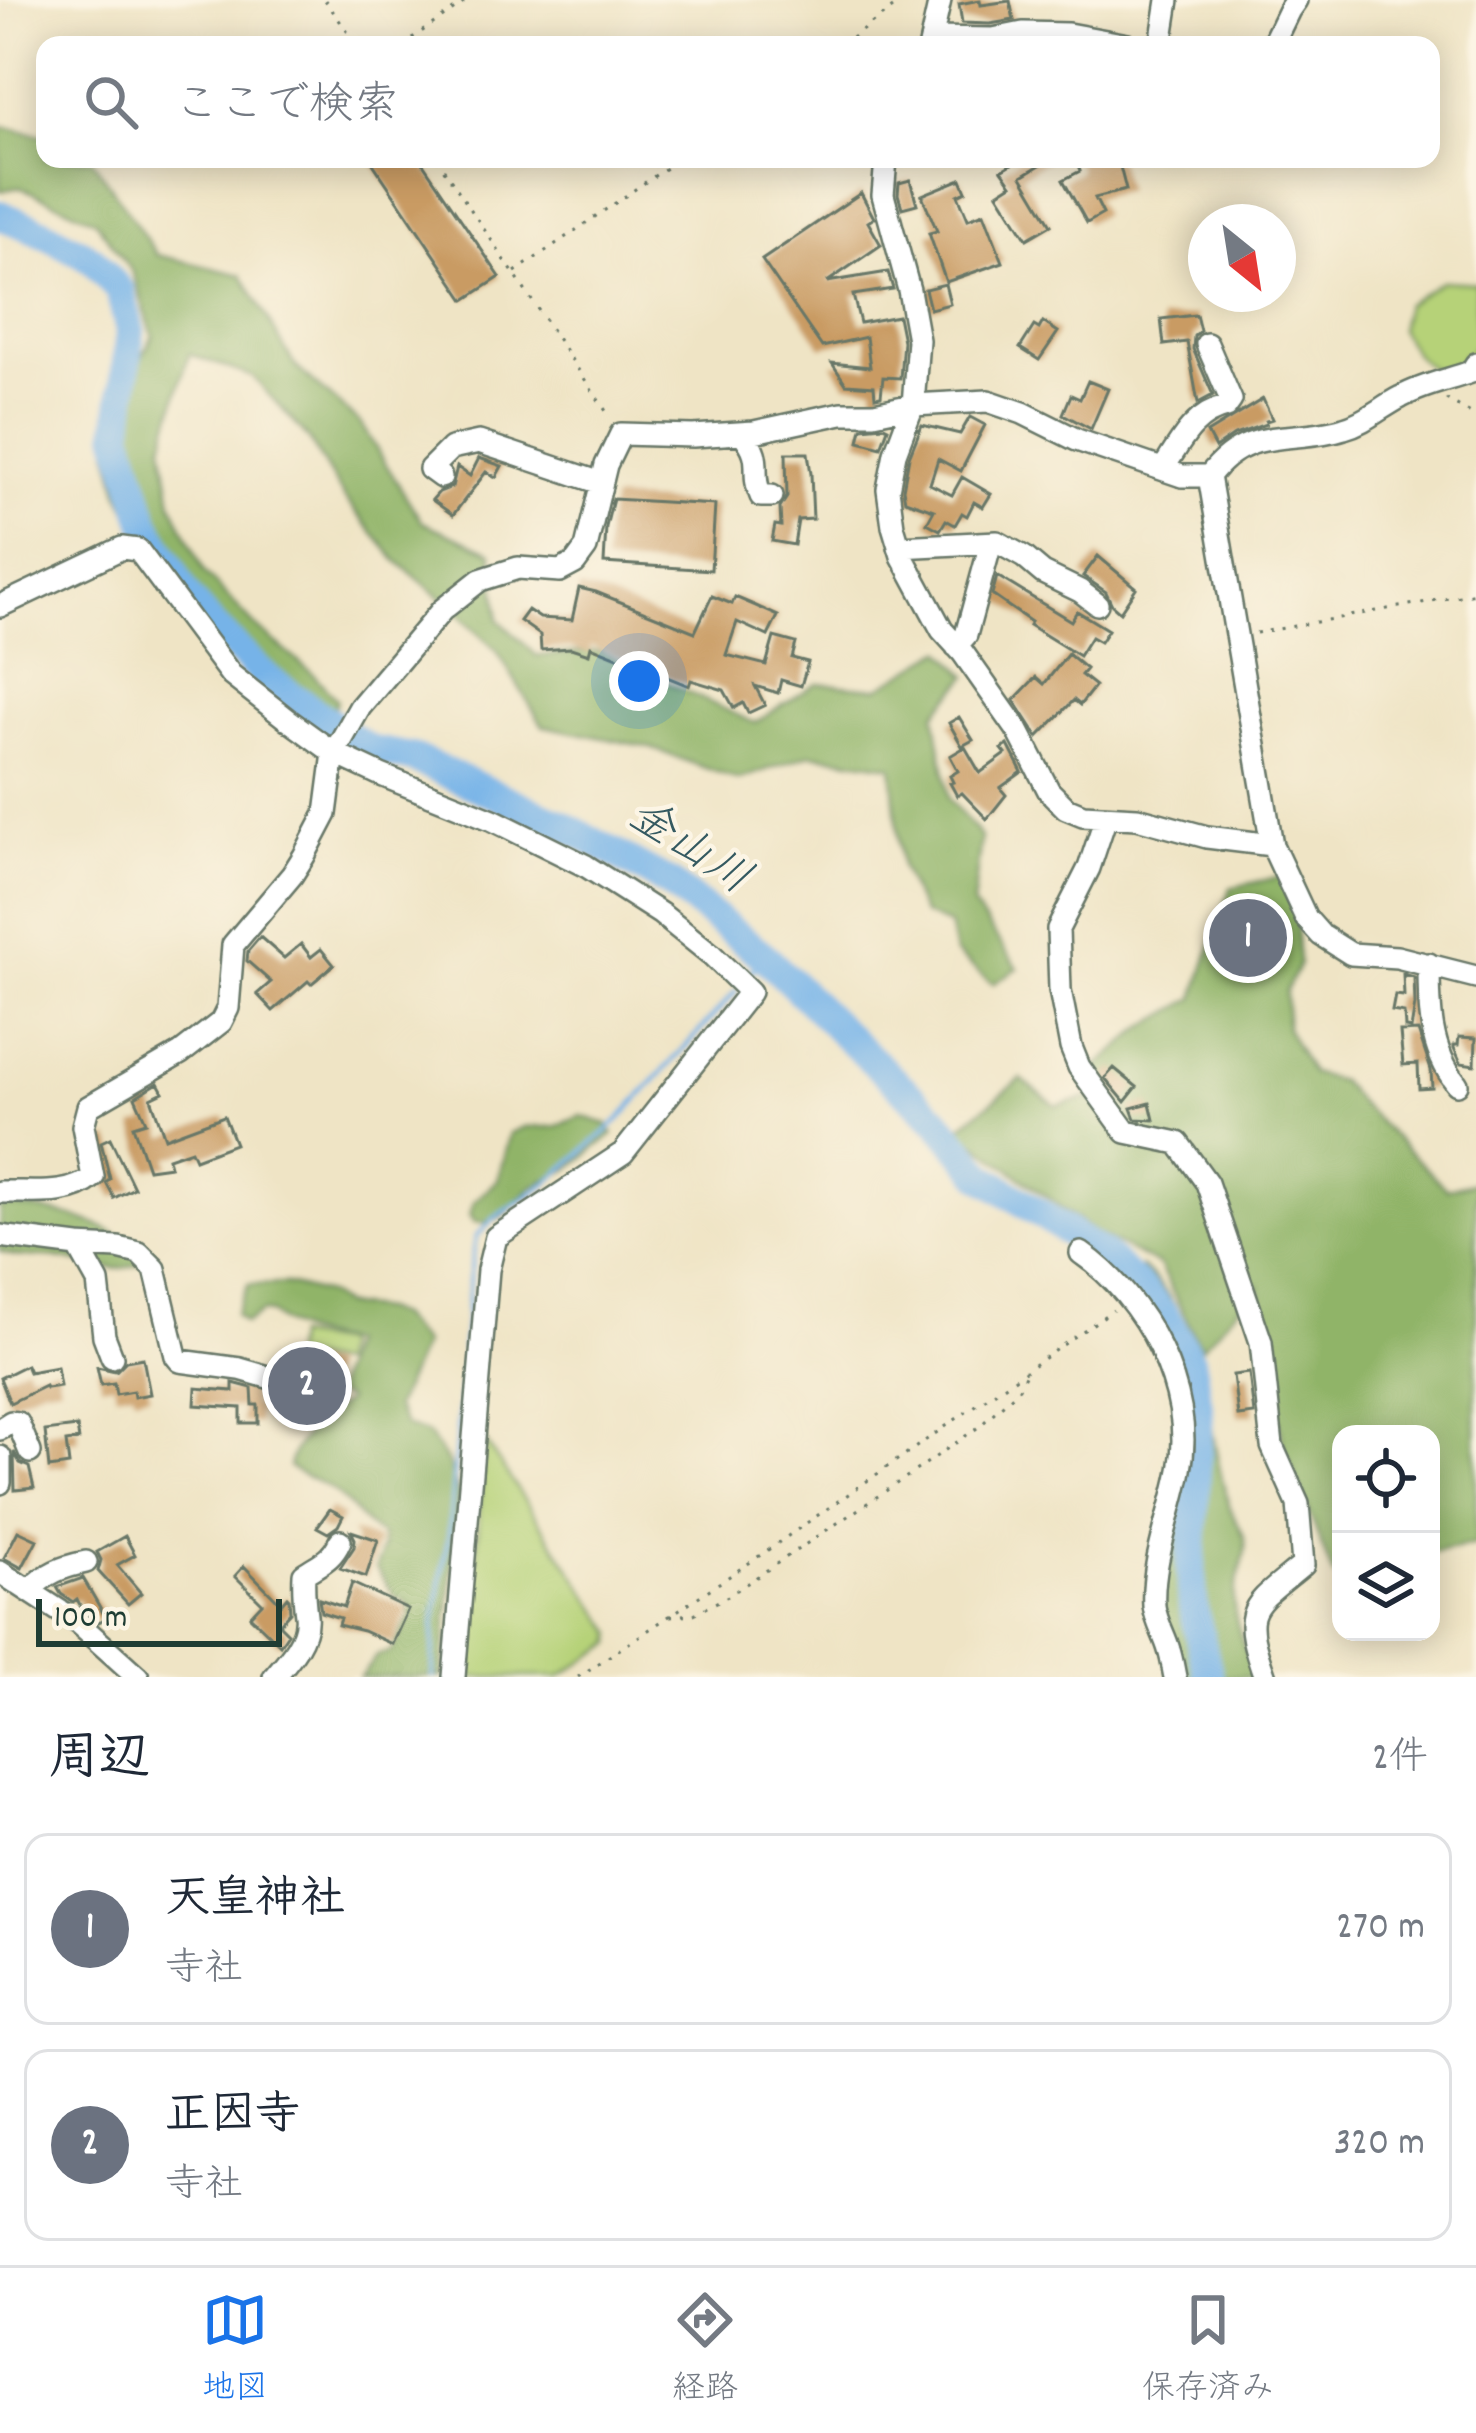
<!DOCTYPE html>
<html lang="ja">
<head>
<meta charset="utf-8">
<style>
  :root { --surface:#fff; --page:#f6f6f7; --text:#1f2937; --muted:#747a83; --line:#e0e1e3; --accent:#1a73e8 }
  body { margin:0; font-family:Dekko,"Klee One",sans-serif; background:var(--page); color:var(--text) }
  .controls { position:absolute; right:36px; bottom:36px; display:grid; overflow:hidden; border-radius:24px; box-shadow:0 6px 30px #0003 }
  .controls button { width:108px; height:108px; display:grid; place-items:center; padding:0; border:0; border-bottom:3px solid var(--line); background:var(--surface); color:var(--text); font:60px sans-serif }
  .compass { position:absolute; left:1188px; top:204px; width:108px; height:108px; border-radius:50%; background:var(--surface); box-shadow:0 6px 30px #0003; rotate:150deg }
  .scale { position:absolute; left:36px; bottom:30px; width:246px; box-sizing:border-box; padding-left:12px; border:6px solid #1f3d34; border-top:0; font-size:33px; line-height:42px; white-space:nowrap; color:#1f3d34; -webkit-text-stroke:9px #fcf5e5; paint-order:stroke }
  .you { position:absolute; left:639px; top:681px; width:42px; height:42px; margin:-30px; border:9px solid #fff; border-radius:50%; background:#1a73e8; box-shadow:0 0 0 18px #1a73e833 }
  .badge { display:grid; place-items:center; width:78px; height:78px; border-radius:50%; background:var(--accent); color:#fff; font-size:39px; font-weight:700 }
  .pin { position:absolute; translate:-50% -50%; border:6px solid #fff; box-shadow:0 3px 12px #0006 }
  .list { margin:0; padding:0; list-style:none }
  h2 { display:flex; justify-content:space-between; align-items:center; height:156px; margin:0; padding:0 48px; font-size:51px }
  h2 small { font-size:39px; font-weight:400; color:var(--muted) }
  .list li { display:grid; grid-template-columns:78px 1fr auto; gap:36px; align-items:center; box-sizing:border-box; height:192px; margin:0 24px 24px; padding:0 24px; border:3px solid var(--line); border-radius:24px }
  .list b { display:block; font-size:45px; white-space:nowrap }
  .list p { margin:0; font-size:39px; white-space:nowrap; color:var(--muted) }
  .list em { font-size:39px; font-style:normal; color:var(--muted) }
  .icon { flex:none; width:66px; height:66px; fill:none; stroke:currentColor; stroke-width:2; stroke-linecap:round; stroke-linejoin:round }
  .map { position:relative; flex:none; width:1476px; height:1677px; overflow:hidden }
  .search { position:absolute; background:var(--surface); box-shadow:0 6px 30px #0003; left:36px; right:36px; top:36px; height:132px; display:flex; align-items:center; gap:30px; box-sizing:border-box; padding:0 42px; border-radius:24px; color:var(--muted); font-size:45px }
  .sheet { height:588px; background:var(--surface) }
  nav { display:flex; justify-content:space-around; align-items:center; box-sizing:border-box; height:168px; border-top:3px solid var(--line); background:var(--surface); font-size:33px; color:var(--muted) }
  nav a { display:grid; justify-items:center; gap:6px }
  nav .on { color:var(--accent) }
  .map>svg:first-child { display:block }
</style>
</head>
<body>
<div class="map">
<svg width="1476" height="1677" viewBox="0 0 1476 1677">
  <rect width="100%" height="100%" fill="#fcf5e5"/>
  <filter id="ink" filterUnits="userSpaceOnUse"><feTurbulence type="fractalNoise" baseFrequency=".00833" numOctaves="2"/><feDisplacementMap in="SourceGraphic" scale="24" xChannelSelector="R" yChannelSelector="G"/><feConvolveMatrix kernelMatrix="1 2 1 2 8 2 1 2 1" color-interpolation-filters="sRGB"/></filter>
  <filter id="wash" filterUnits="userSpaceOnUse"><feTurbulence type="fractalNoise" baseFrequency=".004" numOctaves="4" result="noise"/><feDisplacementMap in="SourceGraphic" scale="48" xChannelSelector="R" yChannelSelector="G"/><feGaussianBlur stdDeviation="2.7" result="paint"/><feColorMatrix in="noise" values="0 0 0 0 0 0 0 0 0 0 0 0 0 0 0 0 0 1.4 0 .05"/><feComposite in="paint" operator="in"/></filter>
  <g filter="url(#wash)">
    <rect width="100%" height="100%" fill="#efe4c5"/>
    <path fill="#b6d278" stroke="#6a8856" stroke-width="3" d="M1442,281L1476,283V344L1466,359L1436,373L1416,355L1399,329L1405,305Z
      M295,1336L342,1344L339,1364L291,1355Z
      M484,1440L614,1633L613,1643L559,1677H469Z"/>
    <path fill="#90b468" stroke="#58784e" stroke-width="3" d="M0,126L45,136V159H92L157,255L242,275L295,366L360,423L422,522L492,552L499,620L537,656L597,651L755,723L817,683L878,688L943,650L968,676L935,714L949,799L981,837L973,905L1018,968L993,984L955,953L949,925L923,914L901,867L892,766L811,754L738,780L648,747L543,726L497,651L455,610L397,561L345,499L308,438L253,377L189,354L163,444L172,503L204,572L255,626L310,671L337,700L328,733L268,692L235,663L145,544L119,492L109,450L131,411V394L138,364L153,336L133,273L95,220L20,187L0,191Z
      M1282,876L1295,910L1299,964L1286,991V1028L1311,1073L1340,1081L1358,1102L1447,1189L1476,1182V1544L1431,1553V1434H1341V1573L1333,1575L1283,1445L1259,1285L1201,1348L1159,1265L1096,1234L957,1129L1021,1079L1056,1106L1089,1098L1083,1079L1141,1029L1195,998L1230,888Z
      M581,1116L607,1124L613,1134L569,1169L532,1187L504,1216L485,1223L474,1222L470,1215L474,1202L498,1179L510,1133L524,1127H555Z
      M13,1206C73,1214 102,1221 152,1257C113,1280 97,1263 58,1258C32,1254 27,1262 0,1251V1207Z
      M1141,1267C1209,1320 1205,1433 1230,1508C1233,1518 1244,1530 1245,1542C1247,1558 1236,1579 1234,1596C1232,1618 1247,1657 1255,1677H1183C1176,1655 1164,1629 1163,1606C1162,1557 1174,1507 1182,1459C1187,1434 1191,1411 1187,1385C1180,1341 1136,1317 1141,1267Z
      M287,1284L326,1294L342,1305L382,1310L398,1316L423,1344L395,1407L405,1426L428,1434L449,1465L459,1495L442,1677H360L378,1655L391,1652L411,1615V1607L406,1601L394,1596L376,1568L383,1545L381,1535C362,1525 350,1503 332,1490C318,1480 304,1478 289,1467C293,1440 325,1415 347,1400L334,1393L348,1343C321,1337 291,1334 271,1313L262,1312L245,1323L235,1314L248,1285Z"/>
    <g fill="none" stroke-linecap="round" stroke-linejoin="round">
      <path stroke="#76b3e8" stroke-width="4.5" d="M750,973L764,956
        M433,1677L434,1624L449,1532L469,1280L476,1237L493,1219L546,1184L618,1121L736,991"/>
      <path stroke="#76b3e8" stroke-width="30" d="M0,215L42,232L92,259L120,291L130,331L119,433L146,523L189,600L212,626L269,680L369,750L413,758L561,824L670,884L764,956L849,1039L937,1120L983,1176L1103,1255L1145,1293L1166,1318L1190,1359L1199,1411L1191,1569L1193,1607L1209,1677"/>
    </g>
    <g id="blocks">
      <path fill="#c99b63" d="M980,0L981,5L1010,1L1014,20L990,24L962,23L959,4Z
        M370,159H420L500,277L465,300Z
        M1020,159H1050L1022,176L1051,225L1027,239L998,193L1012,184L1002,170Z
        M1076,159H1118L1126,190L1095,198L1103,214L1087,223L1063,180L1080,171Z
        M961,179L966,191L958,195L968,219L984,213L1003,262L946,282L929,233L937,231L922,195Z
        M910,180L917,204L902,208L898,194L899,183Z
        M861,193L874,218L868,222L881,245L827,282L888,272L893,289L853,295L860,323L898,316L903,341L900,378L883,377L881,396L875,397L874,386L846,384L832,363L870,367L866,337L822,347L762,260Z
        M945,284L950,304L930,309L925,289Z
        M1196,315L1200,331L1194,336L1193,349L1213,395L1198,403L1187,342L1164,345L1161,319Z
        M1043,322L1058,332L1039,360L1020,348L1034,326L1039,329Z
        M1088,381L1108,389L1091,429L1063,414L1071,395L1080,399Z
        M1263,399L1272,419L1266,421V424L1234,435L1215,448L1207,433Z
        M970,417L985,425L961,471L938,459L930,484L952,495L962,477L991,494L983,507L974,502L967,516L962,513L955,525L946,520L940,530L927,523L934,510L905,500L903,489L909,457L922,425L960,434Z
        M884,426L888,428L881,447L859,441L862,428Z
        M786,453H808L811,474L813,519L798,520L794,545L772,541L775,525L781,526L780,508L787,497Z
        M479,458L502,466L496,477L486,472L453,515L432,500L439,492L452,487L457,467L470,476Z
        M613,499L715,505L711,570L604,563L606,527Z
        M1098,556L1136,588L1120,612L1112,605L1106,592L1083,576Z
        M997,576L1071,621L1077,611L1108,630L1100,642L1091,637L1079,656L1029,625L1031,622L992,595Z
        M579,588L596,592L695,632L712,596L732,604L735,597L756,606L778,616L768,636L737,622L726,655L766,665L774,637L796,643L792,658L808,662L801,686L781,680L778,693L755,686L765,705L748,713L743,703L734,708L724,690L691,680L689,686L591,646L589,654L571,648L541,650L540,635L520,621L528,610L540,618L572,620Z
        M1068,654L1086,669L1081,675L1095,686L1080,705L1074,700L1038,737L1014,700L1036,677L1044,684Z
        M959,717L973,740L962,746L949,723Z
        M1008,745L1022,772L1000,788L1006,795L987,819L962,793L957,796L950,783L953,782L950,776L958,771L950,756L965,747L980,773L1006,754L1002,749Z
        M260,937L284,958L301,944L311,957L321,949L334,965L311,984L308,981L273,1011L257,994L271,982L247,961L248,951Z
        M1403,974L1414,977L1415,1005L1411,1029L1405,1028L1404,1013L1392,1011L1395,995L1404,996Z
        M1418,1031L1431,1070L1432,1088L1419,1089L1418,1064L1403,1065L1400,1032Z
        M1459,1037L1476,1038L1475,1065L1461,1063L1454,1048V1045H1458Z
        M1114,1068L1137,1087L1125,1102L1105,1078Z
        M158,1083L163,1092L151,1098L165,1138L224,1116L235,1144L195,1159L191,1150L168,1158L170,1166L148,1169L133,1126L146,1122L135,1097Z
        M1150,1103L1154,1120L1135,1119L1131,1108Z
        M110,1138L134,1188L114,1198L106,1183L110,1179L101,1142Z
        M143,1358L150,1394L134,1397L133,1391L116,1394L114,1383L101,1385L97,1367L116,1371L126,1361Z
        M292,1359L331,1365L322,1414L310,1411L308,1423L286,1419L288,1407L284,1406L286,1392L293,1383L290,1372Z
        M26,1365L29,1372L57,1367L60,1386L46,1388L45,1386L10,1403L0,1378Z
        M1249,1373L1254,1414L1238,1416L1233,1375Z
        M233,1383L252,1388L253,1405H258V1423H241V1408L195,1405L196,1388L233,1391Z
        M77,1427L79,1440L66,1442L69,1465L49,1468L45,1431Z
        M14,1452L20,1463L29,1467L34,1488L15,1490Z
        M330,1509L343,1516L338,1526L328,1533L317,1527Z
        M18,1531L37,1540L22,1568L4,1558Z
        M351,1531L378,1540L366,1577L340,1568L354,1547L355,1539Z
        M125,1536L135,1555L117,1565L141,1593L128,1604L98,1571L101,1560L97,1552Z
        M244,1566L281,1604L287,1597L289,1599L290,1612L279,1624L288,1633L280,1645L250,1616L262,1603L235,1576Z
        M83,1578L106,1618L99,1622L81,1607L77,1599L73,1602L61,1594L57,1587Z
        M352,1583L408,1609L392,1644L363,1631L338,1625L340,1618L321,1612L319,1599L344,1607Z"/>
    </g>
  </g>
  <g filter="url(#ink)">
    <use href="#blocks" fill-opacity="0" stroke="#687767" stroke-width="3"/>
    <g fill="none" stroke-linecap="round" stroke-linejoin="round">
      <defs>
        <path id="minor" d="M933,38L993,39L1023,33L1068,34L1128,45
          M930,45L940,0
          M1161,45L1168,0
          M1272,45L1289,10L1296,0
          M886,159L883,195L909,290L918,340L913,405L895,453L888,489L893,526L902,556L942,630L963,653L1018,731L1049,791L1066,808L1083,815L1137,818L1207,837L1272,845
          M1476,364L1471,372C1448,380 1422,385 1401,397C1381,407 1366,422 1344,428C1293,444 1248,424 1209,476L1272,845L1306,918L1321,935L1351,954L1397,957L1476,977
          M742,433C766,461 749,470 761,496H772
          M1163,469C1180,443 1193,414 1226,407L1231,400L1207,344
          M441,477L430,469L451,448L479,442L601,483
          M899,547L997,542L1024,557L1043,573L1080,591L1097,604
          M0,606L122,548L138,550L231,675L287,719L334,753L381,775L493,820L586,866L661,914L712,955L750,992L623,1153L496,1237L488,1270L454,1677
          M956,646L966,635L991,543
          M1106,817L1089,868L1058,929L1060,990L1071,1047L1079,1067L1126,1132L1178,1143L1207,1183L1261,1342L1272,1446L1298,1504L1303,1565C1250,1609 1240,1607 1265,1677
          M1429,964C1429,1007 1429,1049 1457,1084
          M0,1192C31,1191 68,1198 93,1177L83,1126L88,1107L181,1053L221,1022L228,1008L233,945L292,875L304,856L326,814L334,753L360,707L442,610L480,580L518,568L560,571L575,563L586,548L606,465L621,434L693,436L754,432L842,413H874L913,405L988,401L1023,413L1077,440L1182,476H1209
          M0,1236L78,1246L98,1282L104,1336L112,1357
          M76,1246L118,1248L139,1253L155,1269L176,1356L180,1361L240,1369L278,1380
          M1081,1253C1145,1297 1196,1392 1180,1470C1172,1513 1151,1562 1154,1606C1156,1622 1165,1635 1169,1650C1172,1659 1173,1668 1175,1677
          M0,1429L11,1422L18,1423L30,1452
          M0,1457V1483
          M0,1572L78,1623L138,1677
          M29,1591C46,1573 62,1567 86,1562
          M274,1677C288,1661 309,1638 306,1615C304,1600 303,1590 304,1574C320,1563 332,1560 340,1541"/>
      </defs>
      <use href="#minor" stroke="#687767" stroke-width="26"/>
      <path stroke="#687767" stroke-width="3" stroke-dasharray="3 9" stroke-linecap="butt" d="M325,0L357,45
        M402,45L468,0
        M842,45L904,0
        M437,159L610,417
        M515,272L679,159
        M1446,399L1476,416
        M1256,633L1476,593
        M670,1616L694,1614L728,1596L908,1476L980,1426L1018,1390L1027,1371
        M578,1677L752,1561L1113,1310"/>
      <use href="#minor" stroke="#fff" stroke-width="21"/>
    </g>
  </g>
  <g text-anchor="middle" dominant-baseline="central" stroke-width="9" stroke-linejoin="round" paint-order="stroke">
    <g font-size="45" font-style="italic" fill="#355a61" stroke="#fcf5e5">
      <text transform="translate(688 850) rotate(33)">金山川</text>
    </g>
  </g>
</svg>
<div class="controls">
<button><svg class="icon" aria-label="locate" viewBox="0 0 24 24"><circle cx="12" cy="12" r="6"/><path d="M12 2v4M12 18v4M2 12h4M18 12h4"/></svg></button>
<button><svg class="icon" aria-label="layers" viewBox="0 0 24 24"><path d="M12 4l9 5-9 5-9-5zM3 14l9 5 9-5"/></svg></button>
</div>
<svg class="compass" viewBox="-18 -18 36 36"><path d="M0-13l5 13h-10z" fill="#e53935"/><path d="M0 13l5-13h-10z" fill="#747a83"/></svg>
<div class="scale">100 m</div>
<div class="you"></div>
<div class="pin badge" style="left:1248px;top:938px;background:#6b7280">1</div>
<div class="pin badge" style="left:307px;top:1386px;background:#6b7280">2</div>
<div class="search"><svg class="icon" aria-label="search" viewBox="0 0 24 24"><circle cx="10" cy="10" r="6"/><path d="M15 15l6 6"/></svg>ここで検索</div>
</div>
<section class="sheet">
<h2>周辺<small>2件</small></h2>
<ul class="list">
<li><span class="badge" style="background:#6b7280">1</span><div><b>天皇神社</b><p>寺社</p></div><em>270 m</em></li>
<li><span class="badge" style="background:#6b7280">2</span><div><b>正因寺</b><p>寺社</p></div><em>320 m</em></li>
</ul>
</section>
<nav>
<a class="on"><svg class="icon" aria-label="map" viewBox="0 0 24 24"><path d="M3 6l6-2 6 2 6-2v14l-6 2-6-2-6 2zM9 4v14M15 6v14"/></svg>地図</a>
<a><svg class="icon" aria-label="directions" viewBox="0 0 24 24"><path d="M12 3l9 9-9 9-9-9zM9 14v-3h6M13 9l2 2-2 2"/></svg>経路</a>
<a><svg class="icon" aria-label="saved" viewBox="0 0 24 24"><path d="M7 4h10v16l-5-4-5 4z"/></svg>保存済み</a>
</nav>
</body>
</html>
